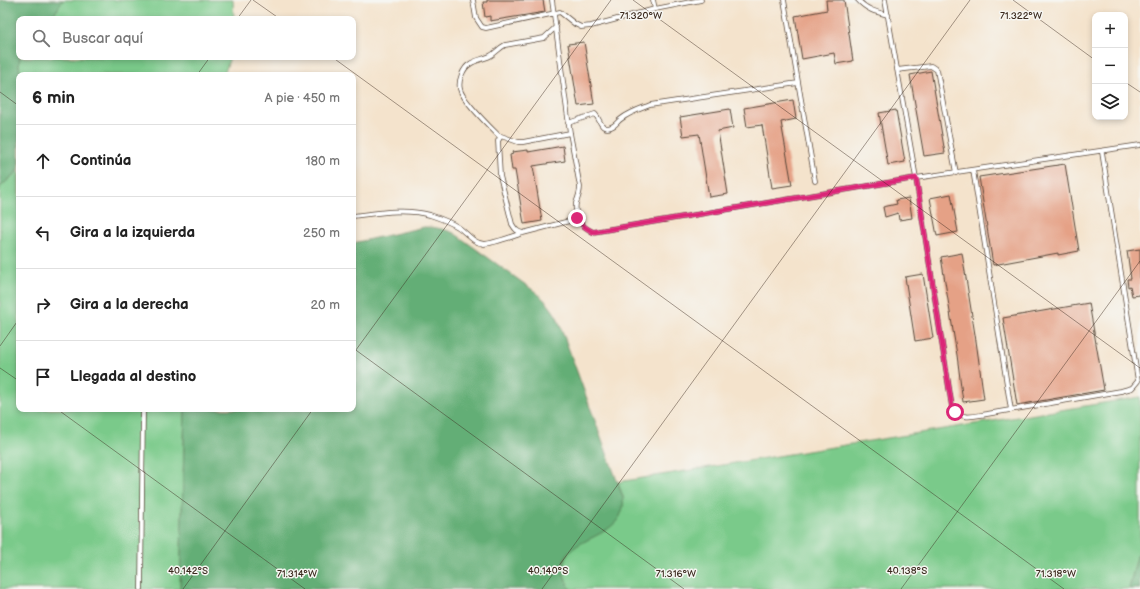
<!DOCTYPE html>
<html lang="es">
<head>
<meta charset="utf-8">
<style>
  :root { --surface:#fff; --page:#f2f2f2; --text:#222; --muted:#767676; --line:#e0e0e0 }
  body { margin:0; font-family:"Balsamiq Sans",sans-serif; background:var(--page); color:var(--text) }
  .controls { position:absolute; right:12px; top:12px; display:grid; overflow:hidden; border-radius:8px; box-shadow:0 2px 6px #0003 }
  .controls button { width:36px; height:36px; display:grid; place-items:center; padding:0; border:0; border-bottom:1px solid var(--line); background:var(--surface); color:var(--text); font:20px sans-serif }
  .stop { position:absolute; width:12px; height:12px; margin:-9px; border:3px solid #db2777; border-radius:50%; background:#fff }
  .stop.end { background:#db2777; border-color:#fff; box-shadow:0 1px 4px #0008 }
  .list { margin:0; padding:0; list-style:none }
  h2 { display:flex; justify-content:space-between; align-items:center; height:52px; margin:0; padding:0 16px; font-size:17px }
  h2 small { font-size:13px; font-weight:400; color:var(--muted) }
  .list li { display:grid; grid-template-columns:26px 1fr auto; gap:12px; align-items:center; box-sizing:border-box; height:72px; padding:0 16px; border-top:1px solid var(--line) }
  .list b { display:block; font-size:15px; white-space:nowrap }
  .list em { font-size:13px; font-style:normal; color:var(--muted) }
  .icon { flex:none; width:22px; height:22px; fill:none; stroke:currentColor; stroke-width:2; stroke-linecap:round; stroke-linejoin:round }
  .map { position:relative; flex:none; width:1140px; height:589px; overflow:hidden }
  .search { position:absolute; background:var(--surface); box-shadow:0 2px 6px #0003; left:16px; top:16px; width:340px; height:44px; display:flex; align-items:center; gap:10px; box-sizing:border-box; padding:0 14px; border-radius:8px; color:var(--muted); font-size:15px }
  .panel { position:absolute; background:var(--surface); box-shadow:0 2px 6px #0003; left:16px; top:72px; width:340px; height:340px; border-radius:8px }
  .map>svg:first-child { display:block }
</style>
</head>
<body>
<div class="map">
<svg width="1140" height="589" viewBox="0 0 1140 589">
  <rect width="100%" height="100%" fill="#f6f6f2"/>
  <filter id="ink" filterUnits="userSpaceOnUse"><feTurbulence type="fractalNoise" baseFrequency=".025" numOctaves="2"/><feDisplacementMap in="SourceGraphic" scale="8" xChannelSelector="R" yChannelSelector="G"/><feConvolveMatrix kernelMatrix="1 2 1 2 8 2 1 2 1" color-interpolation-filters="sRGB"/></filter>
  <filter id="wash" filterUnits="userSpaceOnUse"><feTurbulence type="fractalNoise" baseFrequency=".012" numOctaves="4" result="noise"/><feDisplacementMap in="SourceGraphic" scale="16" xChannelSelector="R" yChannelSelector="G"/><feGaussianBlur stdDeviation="0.9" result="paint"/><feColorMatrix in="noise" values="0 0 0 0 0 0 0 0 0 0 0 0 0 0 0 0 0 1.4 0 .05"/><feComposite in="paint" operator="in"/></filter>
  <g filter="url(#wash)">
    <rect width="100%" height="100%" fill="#f4e3cc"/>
    <path fill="#7aca8a" stroke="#5a7a54" d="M63,0H233L234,19H49L57,10Z
      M20,57H230L224,75H20L19,65Z
      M19,168V409H185L180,589H0V187L15,174Z
      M1140,397V545L1129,589H570C563,574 560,568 569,552L623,497L618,482Z"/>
    <path fill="#63ae76" stroke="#4f6c4a" d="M0,0H63L57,10L49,19H19V57H20L19,65L20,75H19V168L15,174L0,187Z
      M424,227C435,227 444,229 454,233L537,293C545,300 551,307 557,317L623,497C629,541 562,534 563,568C563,575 567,583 570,589H180L185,409H353V243Z
      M1140,545V589H1129Z"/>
    <g id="blocks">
      <path fill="#e5a186" d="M487,0H543L545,12L490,21V16L485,17L483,2H487Z
        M826,0H844L853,61L836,64L834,53L802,59L795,16L827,10Z
        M584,42L594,104L578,106L568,44Z
        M931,71L945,153L924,156L910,75Z
        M793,100L796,119L781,122L792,185L772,188L762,125L747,127L744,108Z
        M730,109L733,128L718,131L728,194L709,197L699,134L683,136L680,117Z
        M896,110L905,162L888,165L879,113Z
        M563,146L565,161L533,166L542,221L524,224L515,170H512L510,155L513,154L512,152L528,150V152Z
        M1065,164L1079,251L1058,255V253L993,265L979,177Z
        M951,194L958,232L937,236L930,198Z
        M909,198L912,218L899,220L898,213L885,217L883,207L897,204L896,200Z
        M1140,249V295L1132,296L1130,286L1128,287L1127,279H1131L1127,251Z
        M962,253L976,341L984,399L963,402L957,355L941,257Z
        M923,274L933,338L915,341L905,277Z
        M1089,303L1104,390L1017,405L1003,318Z"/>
    </g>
  </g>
  <g filter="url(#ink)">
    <use href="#blocks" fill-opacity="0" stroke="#574638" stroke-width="1"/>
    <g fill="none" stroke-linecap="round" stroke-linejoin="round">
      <defs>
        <path id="service" d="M473,0L476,18L482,27L486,28L560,12L575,24L581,27L591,26L655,9L701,0
          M552,0L570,133L580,187C580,193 578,198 576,203C574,218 581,226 593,232L916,178L1140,145
          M653,0L655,9
          M784,0L815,181
          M858,0C867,10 876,12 888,15
          M885,0L916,178L952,407C962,421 973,416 987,414L1121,391L1132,388L1138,381L1102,152
          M897,70L931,66L937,70L956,173
          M568,123L595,114C599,118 600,125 604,127C606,128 609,128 611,127C615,126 617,122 621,119C630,112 640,109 650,105L798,83
          M570,133L523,142H518L501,136L498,141L500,176L512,224C515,229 517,232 523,233L577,219
          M500,137C491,128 462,100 460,89C458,81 463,68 470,64C475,60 484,59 490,56C496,53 499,48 505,45L544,38L556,27
          M973,170L1011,410
          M353,216C378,213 405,208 430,215C439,218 450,222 458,227C467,233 473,243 484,244C492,244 514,236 523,233
          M141,589L143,409"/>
      </defs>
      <use href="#service" stroke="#574638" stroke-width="5.5"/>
      <use href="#service" stroke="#fff" stroke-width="4"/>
    </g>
  </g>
  <g fill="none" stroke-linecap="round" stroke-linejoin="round" filter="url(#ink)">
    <path stroke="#db2777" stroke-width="5" d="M577,218C581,225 586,228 593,232L916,178L952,407L955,412"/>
  </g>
  <path fill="none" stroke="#3b2a1e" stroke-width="1" stroke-opacity="0.45" d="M253,0L280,19M633,0L1140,368M1013,0L1095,60M237,19L251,0M332,57L1064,589M197,75L210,57M1125,82L1140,92M0,92L19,106M0,346L19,319M353,348L684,589M353,354L611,0M0,368L19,381M57,409L305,589M183,589L313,409M542,589L970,0M901,589L1140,261"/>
  <g font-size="10" text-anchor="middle" fill="#3b2a1e" stroke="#f6f6f2" stroke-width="3" stroke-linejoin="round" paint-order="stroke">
    <text x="641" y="19">71.320°W</text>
    <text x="1021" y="19">71.322°W</text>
    <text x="188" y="574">40.142°S</text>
    <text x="548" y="574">40.140°S</text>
    <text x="907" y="574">40.138°S</text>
    <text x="297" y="577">71.314°W</text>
    <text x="676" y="577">71.316°W</text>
    <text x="1056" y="577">71.318°W</text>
  </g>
</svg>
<div class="controls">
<button>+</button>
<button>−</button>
<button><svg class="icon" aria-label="layers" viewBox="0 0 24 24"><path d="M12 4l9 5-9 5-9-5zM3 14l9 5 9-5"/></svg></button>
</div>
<div class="stop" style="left:955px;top:412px"></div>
<div class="stop end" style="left:577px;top:218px"></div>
<div class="search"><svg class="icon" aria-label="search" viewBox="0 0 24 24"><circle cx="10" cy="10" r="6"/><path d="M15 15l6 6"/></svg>Buscar aquí</div>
<section class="panel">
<h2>6 min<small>A pie · 450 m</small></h2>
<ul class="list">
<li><svg class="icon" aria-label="ahead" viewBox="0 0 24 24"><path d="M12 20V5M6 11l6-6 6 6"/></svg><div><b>Continúa</b></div><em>180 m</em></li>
<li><svg class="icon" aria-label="left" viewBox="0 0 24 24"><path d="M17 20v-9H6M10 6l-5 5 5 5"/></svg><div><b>Gira a la izquierda</b></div><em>250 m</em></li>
<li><svg class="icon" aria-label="right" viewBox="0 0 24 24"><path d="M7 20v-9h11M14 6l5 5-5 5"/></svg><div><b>Gira a la derecha</b></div><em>20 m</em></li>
<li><svg class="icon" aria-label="arrive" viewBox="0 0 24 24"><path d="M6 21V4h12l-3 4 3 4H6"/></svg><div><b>Llegada al destino</b></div></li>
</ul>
</section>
</div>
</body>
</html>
